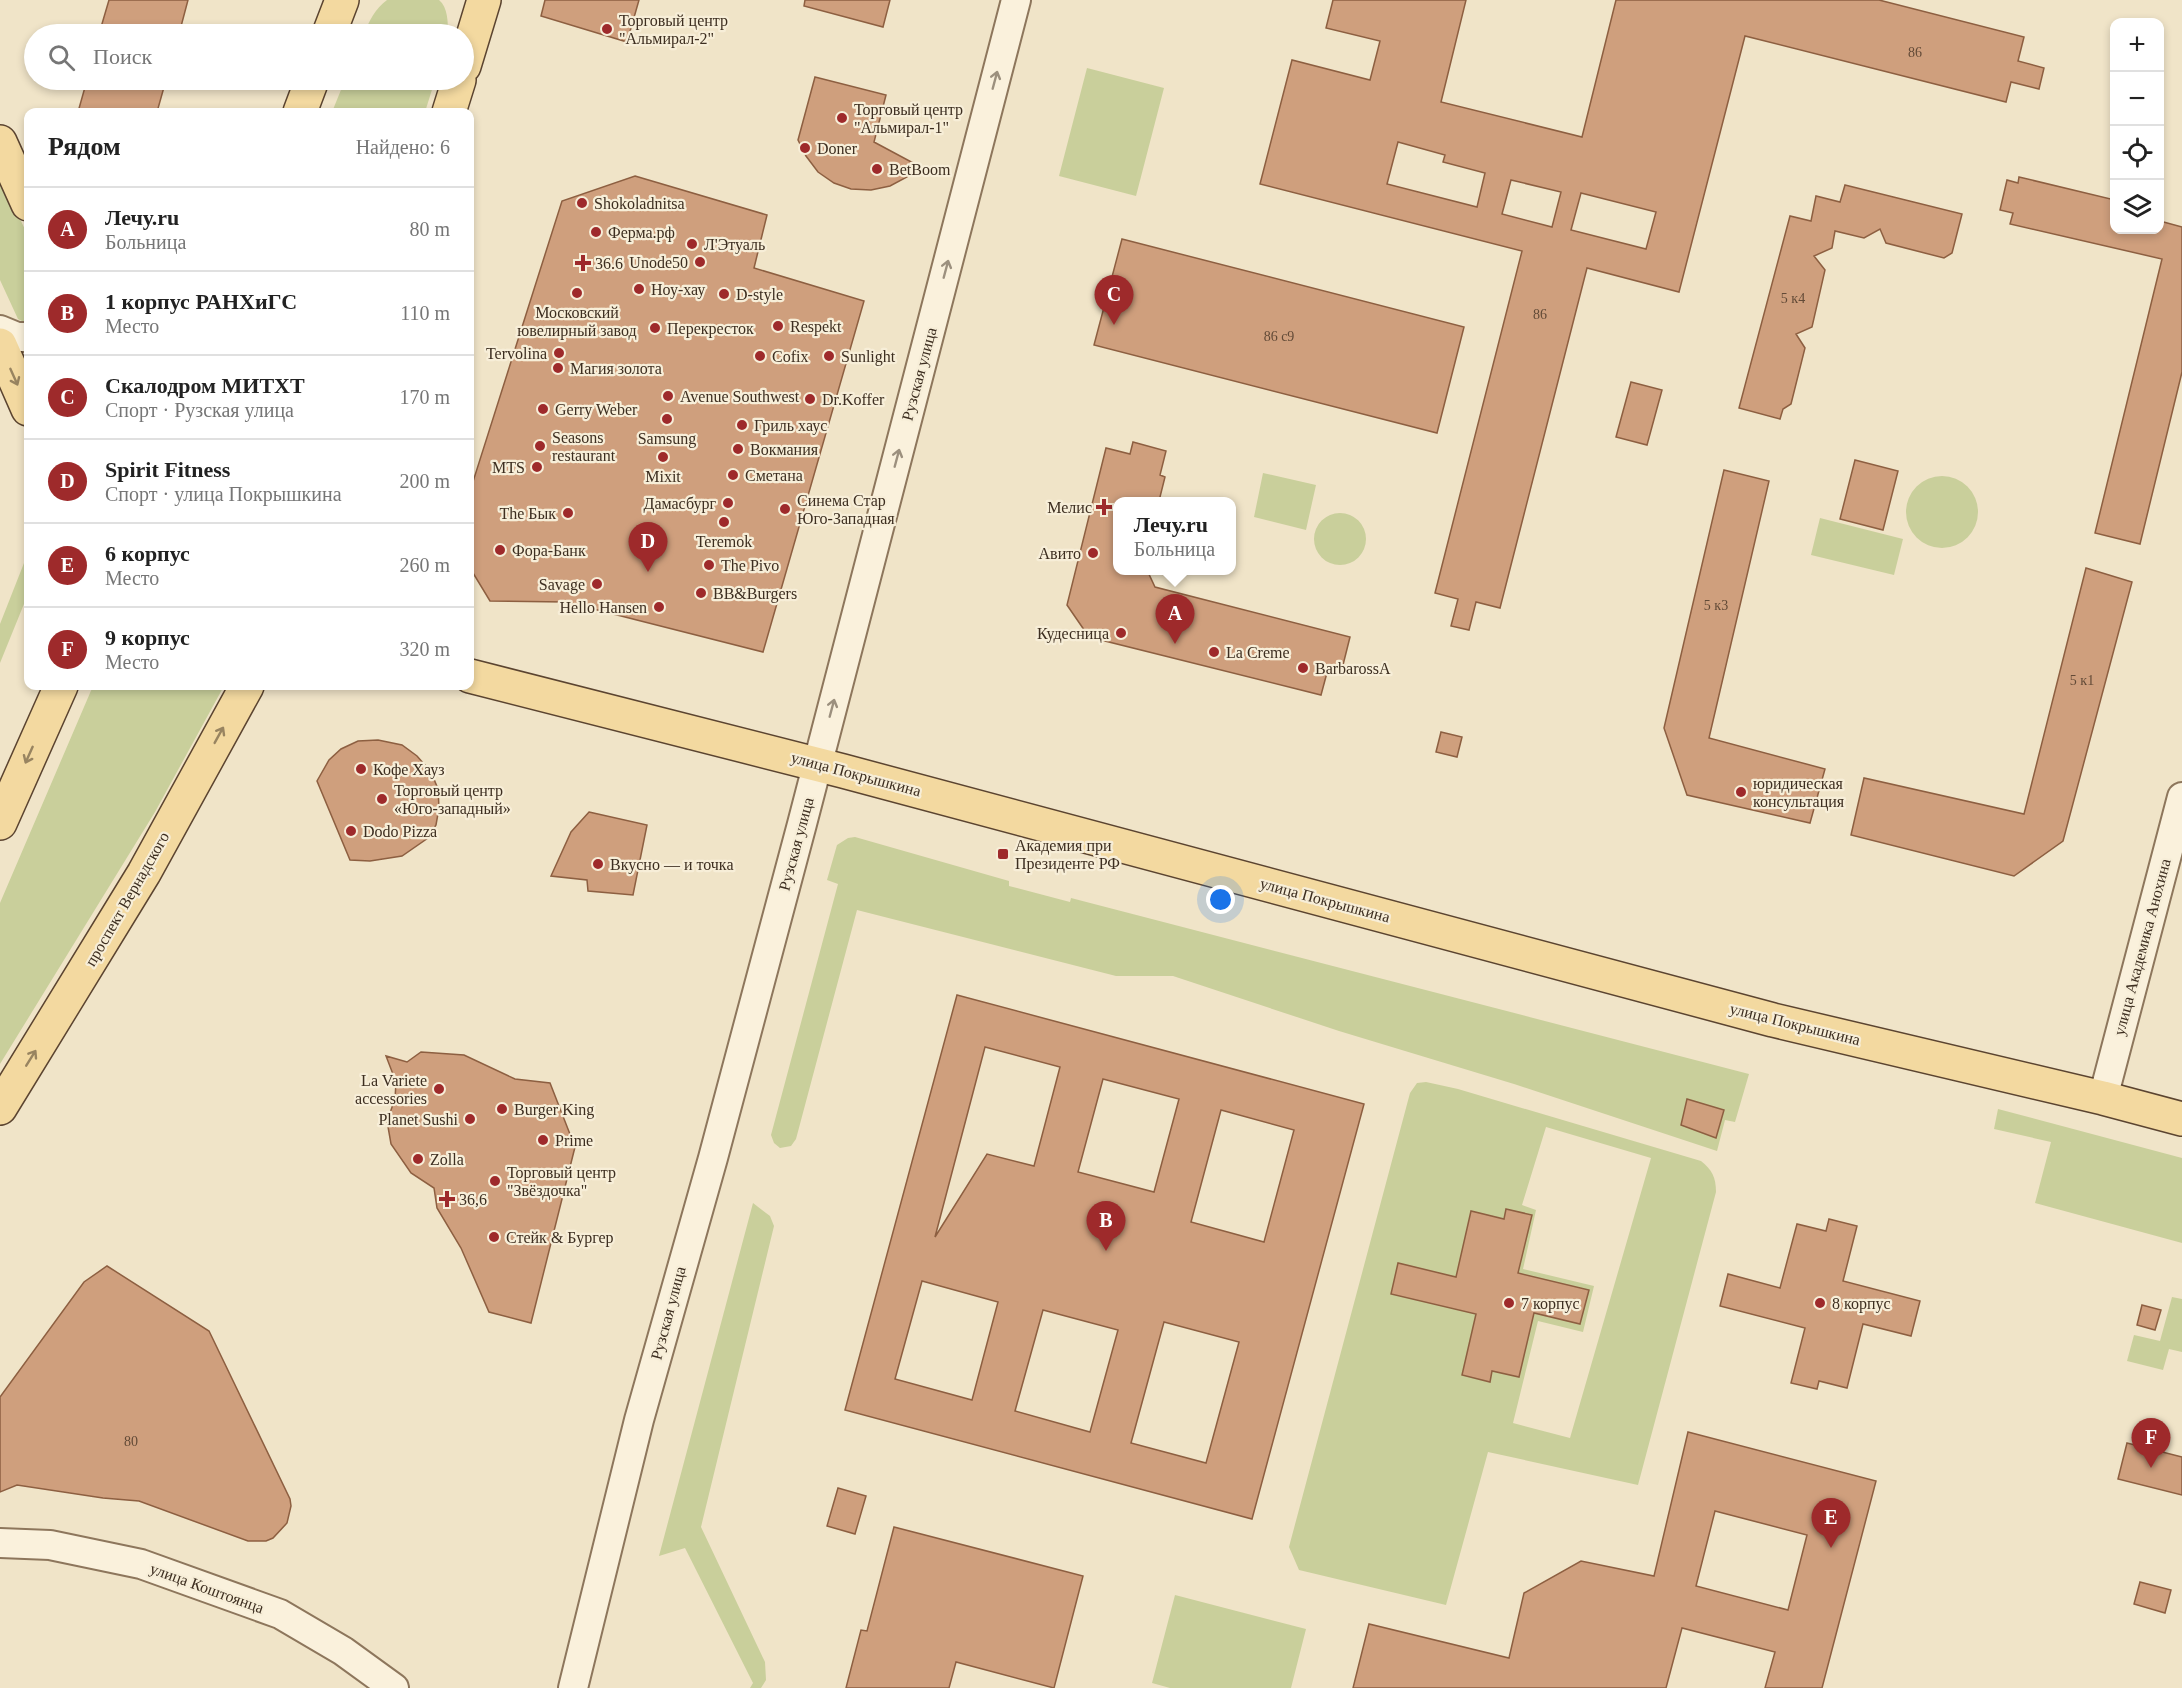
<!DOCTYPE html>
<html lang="ru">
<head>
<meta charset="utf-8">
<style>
  :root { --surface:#fff; --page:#f2f2f2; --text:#222; --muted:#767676; --line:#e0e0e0; --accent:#9e2a2b }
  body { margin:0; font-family:"Times New Roman",serif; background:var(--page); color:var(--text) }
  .controls { position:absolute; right:18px; top:18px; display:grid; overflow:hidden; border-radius:12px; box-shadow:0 3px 9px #0003 }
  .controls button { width:54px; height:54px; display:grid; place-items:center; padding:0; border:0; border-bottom:2px solid var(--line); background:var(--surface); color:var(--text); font:30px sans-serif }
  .you { position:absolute; left:1221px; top:900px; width:21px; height:21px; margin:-15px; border:4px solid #fff; border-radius:50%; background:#1a73e8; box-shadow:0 0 0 9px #1a73e833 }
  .badge { display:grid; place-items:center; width:39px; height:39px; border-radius:50%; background:var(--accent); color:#fff; font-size:20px; font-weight:700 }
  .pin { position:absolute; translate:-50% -50px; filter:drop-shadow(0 2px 3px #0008) }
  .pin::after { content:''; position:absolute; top:32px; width:21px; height:18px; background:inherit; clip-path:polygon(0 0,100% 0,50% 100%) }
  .popup { position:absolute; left:1113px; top:497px; width:123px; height:78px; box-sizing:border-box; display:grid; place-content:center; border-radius:12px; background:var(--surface); filter:drop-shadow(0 2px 4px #0005); font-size:20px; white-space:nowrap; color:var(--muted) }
  .popup b { font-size:22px; color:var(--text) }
  .popup::after { content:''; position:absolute; left:50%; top:100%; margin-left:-12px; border:12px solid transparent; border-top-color:var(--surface) }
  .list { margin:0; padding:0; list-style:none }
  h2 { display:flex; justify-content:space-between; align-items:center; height:78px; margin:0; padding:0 24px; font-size:26px }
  h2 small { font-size:20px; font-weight:400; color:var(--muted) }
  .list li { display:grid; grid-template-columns:39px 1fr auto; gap:18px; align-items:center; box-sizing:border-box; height:84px; padding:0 24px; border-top:2px solid var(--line) }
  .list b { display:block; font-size:22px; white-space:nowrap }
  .list p { margin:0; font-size:20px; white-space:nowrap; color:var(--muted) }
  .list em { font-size:20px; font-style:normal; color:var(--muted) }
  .icon { flex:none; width:33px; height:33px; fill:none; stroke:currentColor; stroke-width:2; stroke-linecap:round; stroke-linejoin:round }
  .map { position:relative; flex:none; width:2182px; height:1688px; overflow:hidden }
  .search { position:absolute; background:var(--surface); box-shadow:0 3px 9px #0003; left:24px; top:24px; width:450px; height:66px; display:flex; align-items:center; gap:15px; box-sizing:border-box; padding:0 21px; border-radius:33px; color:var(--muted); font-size:22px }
  .panel { position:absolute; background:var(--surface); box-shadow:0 3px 9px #0003; left:24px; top:108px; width:450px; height:582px; border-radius:12px }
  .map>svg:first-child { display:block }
</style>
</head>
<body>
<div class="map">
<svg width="2182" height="1688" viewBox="0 0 2182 1688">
  <rect width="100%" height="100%" fill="#f0e4c8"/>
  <path fill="#c9cf9b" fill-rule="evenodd" d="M387,0H439C448,7 448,23 448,34H364C369,21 375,9 387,0Z
    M1087,68L1164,88L1136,196L1059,176Z
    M345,80H435L425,112H332Z
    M0,176L28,236V324L18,319L0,280Z
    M1263,473L1316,485L1306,530L1254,517Z
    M1906 512a36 36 0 1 1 72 0a36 36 0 1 1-72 0Z
    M1314 539a26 26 0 1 1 52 0a26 26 0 1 1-52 0Z
    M1820,518L1903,539L1894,575L1811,555Z
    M24,563L26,599L0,663V624Z
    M93,686H224L155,812L0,1064V903Z
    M855,837L1009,881V886L1070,902L1071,898L1749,1074L1735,1122L1725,1120L1717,1151L1514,1084L1339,1031L1173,976H1116L857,910L796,1139L791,1146L780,1148L774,1143L771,1135L838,884L827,880L837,845L848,838Z
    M1426,1082L1458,1089L1701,1161C1712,1170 1716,1177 1716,1192L1638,1485L1488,1452L1446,1605L1299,1570L1289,1547L1410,1093L1417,1083ZM1546,1127L1651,1158L1570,1438L1513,1423L1538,1321L1583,1332L1594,1286L1523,1269L1536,1210L1522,1205ZM1471,1211L1504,1219L1518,1273L1588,1290L1580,1324L1534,1313L1519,1377L1492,1371L1489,1382L1462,1375L1476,1314L1391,1293L1398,1263L1456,1277Z
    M1998,1109L2182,1158V1243L2035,1203L2051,1142L1994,1129Z
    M753,1203L770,1216L774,1226L701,1527L765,1662L766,1680L761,1688H750L753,1683L685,1548L659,1556Z
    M2172,1297L2182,1299V1352L2169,1349L2163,1370L2127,1361L2134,1335L2160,1341Z
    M1175,1595L1306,1629L1291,1688H1170L1152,1683Z"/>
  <path fill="#cf9f7d" stroke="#8d5f41" stroke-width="1.5" fill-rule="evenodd" d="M109,0H188L179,34H99Z
    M545,0H639L627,42L541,16Z
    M805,0H890L883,27L804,6Z
    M1333,0H1466L1441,102L1582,137L1616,0H1879L2024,37L2018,61L2044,68L2039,89L2011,82L2006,102L1745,36L1679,292L1587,268L1500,608L1476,602L1469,630L1451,626L1458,599L1435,593L1522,251L1260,184L1292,60L1370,80L1380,41L1326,28ZM1398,142L1445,155L1443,162L1485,173L1477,207L1387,184ZM1511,180L1561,192L1552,227L1502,214ZM1581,193L1656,212L1646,249L1571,230Z
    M815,77L886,95L874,142L917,165L907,177L890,186L871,190L851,189L834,183L818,172L806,156L798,140Z
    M87,80H166L157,112H78Z
    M635,176L767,215L754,268L864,301L763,652L566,602L490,601L470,568V491L562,201Z
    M2019,177L2115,200V230H2160V221L2182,227V372L2140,544L2095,533L2162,259L2010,224L2013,213L2000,210L2007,180L2018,183Z
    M1845,185L1962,214L1952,253L1944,258L1886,243L1880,229L1864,238L1835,231L1832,248L1814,256L1825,270L1812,327L1796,334L1805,348L1791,404L1783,409L1780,419L1739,408L1790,216L1811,221L1816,196L1840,202Z
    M1122,239L1464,327L1437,433L1094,345Z
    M1631,382L1662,390L1647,445L1616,437Z
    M1133,442L1166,451L1160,475L1165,477L1159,501H1118V570H1147L1155,587L1350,637L1341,673L1328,669L1321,695L1089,637L1067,605L1106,448L1130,454Z
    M1855,460L1898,471L1883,530L1840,519Z
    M1724,470L1769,481L1709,738L1825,769L1810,823L1687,795L1664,728Z
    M2086,568L2132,582L2063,841L2014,876L1851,835L1864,778L2024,814Z
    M1441,732L1462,737L1457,757L1436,752Z
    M378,740L402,745L417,756L431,772L438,789L439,808L436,825L428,838L402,856L370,861L350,860L317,781L329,760L341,749L358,741Z
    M589,812L647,825L633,895L588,891L587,880L551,876L571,832Z
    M957,995L1364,1104L1252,1519L845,1410ZM985,1047L1060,1067L1034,1166L987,1154L935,1237ZM1103,1079L1179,1099L1154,1192L1078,1172ZM1221,1110L1294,1130L1264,1242L1191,1222ZM922,1281L998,1302L972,1400L895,1379ZM1043,1310L1118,1330L1090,1432L1015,1411ZM1164,1322L1239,1342L1206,1463L1131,1443Z
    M421,1052L464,1055L515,1079L550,1083L575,1147L531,1323L489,1312L461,1248L437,1208L434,1188L411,1173L391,1144L387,1121L395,1099L396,1082L386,1056L407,1062Z
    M1687,1099L1724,1110L1716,1138L1681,1125Z
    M1506,1209L1532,1215L1518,1273L1589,1290L1580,1324L1534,1313L1519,1377L1492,1371L1490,1382L1462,1375L1476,1314L1391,1294L1398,1263L1456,1277L1471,1211L1504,1219Z
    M1829,1219L1857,1226L1843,1281L1920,1301L1911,1336L1863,1324L1847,1388L1819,1381L1817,1389L1791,1383L1805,1328L1720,1306L1728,1274L1780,1288L1797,1224L1826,1231Z
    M107,1266L209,1331L290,1499L291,1506L287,1523L273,1538L266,1541H248L139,1501L103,1498L17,1485L0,1492V1397L84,1282Z
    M2142,1305L2161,1310L2155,1330L2137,1325Z
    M1688,1432L1876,1481L1822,1688H1765L1775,1652L1682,1628L1666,1688H1353L1369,1624L1509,1658L1524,1593L1581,1561L1654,1576ZM1715,1511L1807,1535L1788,1610L1696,1586Z
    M2127,1443L2182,1457V1495L2118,1479Z
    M838,1488L866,1496L855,1534L827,1526Z
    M894,1527L1083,1576L1054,1688L956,1662L949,1688H846L861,1630L867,1631Z
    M2140,1582L2171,1590L2165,1613L2134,1604Z"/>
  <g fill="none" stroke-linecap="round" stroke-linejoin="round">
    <defs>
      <path id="minor" d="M0,330L17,337H28
        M2103,1098L2182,797
        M0,1543L50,1545L141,1564L280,1614L343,1651L394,1688
        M573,1688L639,1420L713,1158L802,824L1016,0"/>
      <path id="major" d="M329,34L342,0
        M464,66L484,0
        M300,112L312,80
        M449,112L459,80
        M0,142L28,204
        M0,345L28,409
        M470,676L843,771L1773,1020L2103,1098L2182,1119
        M0,823L61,686
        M0,1108L144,873L247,686"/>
    </defs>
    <use href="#minor" stroke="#8d765c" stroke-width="32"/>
    <use href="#major" stroke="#5b4430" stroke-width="36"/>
    <use href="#minor" stroke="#faf1dc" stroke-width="28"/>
    <use href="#major" stroke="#f3d9a0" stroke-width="33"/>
  </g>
  <defs><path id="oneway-shaft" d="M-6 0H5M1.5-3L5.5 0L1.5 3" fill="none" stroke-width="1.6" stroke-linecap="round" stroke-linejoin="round" transform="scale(1.5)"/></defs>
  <g stroke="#9c907e">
    <use href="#oneway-shaft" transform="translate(995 80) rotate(-75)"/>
    <use href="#oneway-shaft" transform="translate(946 269) rotate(-75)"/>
    <use href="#oneway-shaft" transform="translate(897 458) rotate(-75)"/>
    <use href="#oneway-shaft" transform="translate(832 708) rotate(-75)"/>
  </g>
  <g stroke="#988460">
    <use href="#oneway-shaft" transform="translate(14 377) rotate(66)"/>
    <use href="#oneway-shaft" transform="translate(219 735) rotate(-61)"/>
    <use href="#oneway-shaft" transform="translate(29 755) rotate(114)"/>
    <use href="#oneway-shaft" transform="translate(31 1058) rotate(-58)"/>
  </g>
  <g fill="#9e2a2b" stroke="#f7eed8" stroke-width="2">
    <circle cx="607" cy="29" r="6"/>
    <circle cx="842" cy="118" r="6"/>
    <circle cx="805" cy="148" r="6"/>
    <circle cx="877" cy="169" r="6"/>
    <circle cx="582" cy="203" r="6"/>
    <circle cx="596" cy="232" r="6"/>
    <circle cx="692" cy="244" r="6"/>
    <circle cx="700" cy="262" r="6"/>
    <path d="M580 254h6v6h6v6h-6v6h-6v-6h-6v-6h6z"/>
    <circle cx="639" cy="289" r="6"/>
    <circle cx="577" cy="293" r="6"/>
    <circle cx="724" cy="294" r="6"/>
    <circle cx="778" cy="326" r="6"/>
    <circle cx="655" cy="328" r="6"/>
    <circle cx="559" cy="353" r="6"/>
    <circle cx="760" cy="356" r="6"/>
    <circle cx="829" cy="356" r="6"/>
    <circle cx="558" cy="368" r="6"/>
    <circle cx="668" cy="396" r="6"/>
    <circle cx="810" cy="399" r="6"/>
    <circle cx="543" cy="409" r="6"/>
    <circle cx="667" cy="419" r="6"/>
    <circle cx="742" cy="425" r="6"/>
    <circle cx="540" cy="446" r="6"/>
    <circle cx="738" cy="449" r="6"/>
    <circle cx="663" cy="457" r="6"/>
    <circle cx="537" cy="467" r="6"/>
    <circle cx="733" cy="475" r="6"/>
    <circle cx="728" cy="503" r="6"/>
    <path d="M1101 498h6v6h6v6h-6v6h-6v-6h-6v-6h6z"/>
    <circle cx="785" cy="509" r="6"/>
    <circle cx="568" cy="513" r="6"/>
    <circle cx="724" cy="522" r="6"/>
    <circle cx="500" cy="550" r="6"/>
    <circle cx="1093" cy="553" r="6"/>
    <circle cx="709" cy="565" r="6"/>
    <circle cx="597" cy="584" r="6"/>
    <circle cx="701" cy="593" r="6"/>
    <circle cx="659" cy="607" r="6"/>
    <circle cx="1121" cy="633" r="6"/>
    <circle cx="1214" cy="652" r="6"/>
    <circle cx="1303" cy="668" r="6"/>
    <circle cx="361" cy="769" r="6"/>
    <circle cx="1741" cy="792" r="6"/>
    <circle cx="382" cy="799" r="6"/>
    <circle cx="351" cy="831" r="6"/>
    <rect x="997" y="848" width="12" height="12" rx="3"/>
    <circle cx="598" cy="864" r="6"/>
    <circle cx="439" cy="1089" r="6"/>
    <circle cx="502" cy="1109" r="6"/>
    <circle cx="470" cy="1119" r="6"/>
    <circle cx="543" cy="1140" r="6"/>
    <circle cx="418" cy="1159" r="6"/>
    <circle cx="495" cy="1181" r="6"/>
    <path d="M444 1190h6v6h6v6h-6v6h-6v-6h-6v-6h6z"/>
    <circle cx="494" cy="1237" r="6"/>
    <circle cx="1509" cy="1303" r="6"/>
    <circle cx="1820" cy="1303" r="6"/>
  </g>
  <g text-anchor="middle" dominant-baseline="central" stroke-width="4.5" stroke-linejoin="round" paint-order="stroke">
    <g font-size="14" fill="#624a37">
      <text x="1915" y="52">86</text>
      <text x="1793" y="298">5 к4</text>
      <text x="1540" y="314">86</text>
      <text x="1279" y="336">86 с9</text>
      <text x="1716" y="605">5 к3</text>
      <text x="2082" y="680">5 к1</text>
      <text x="131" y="1441">80</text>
    </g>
    <g font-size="16" fill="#3d2e20" stroke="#f7eed8" text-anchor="start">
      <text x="619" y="20">Торговый центр<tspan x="619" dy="18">"Альмирал-2"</tspan></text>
      <text x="854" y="109">Торговый центр<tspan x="854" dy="18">"Альмирал-1"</tspan></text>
      <text x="817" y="148">Doner</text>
      <text x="889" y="169">BetBoom</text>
      <text x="594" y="203">Shokoladnitsa</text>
      <text x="608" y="232">Ферма.рф</text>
      <text x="704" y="244">Л'Этуаль</text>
      <text x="688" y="262" text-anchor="end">Unode50</text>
      <text x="595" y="263">36.6</text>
      <text x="651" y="289">Ноу-хау</text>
      <text x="736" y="294">D-style</text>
      <text x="577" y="312" text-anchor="middle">Московский<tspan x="577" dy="18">ювелирный завод</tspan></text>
      <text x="790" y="326">Respekt</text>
      <text x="667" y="328">Перекресток</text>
      <text x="547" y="353" text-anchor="end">Tervolina</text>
      <text x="772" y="356">Cofix</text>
      <text x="841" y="356">Sunlight</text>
      <text x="570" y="368">Магия золота</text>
      <text x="680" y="396">Avenue Southwest</text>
      <text x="822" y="399">Dr.Koffer</text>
      <text x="555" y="409">Gerry Weber</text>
      <text x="754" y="425">Гриль хаус</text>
      <text x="552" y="437">Seasons<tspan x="552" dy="18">restaurant</tspan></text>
      <text x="667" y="438" text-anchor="middle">Samsung</text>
      <text x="750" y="449">Вокмания</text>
      <text x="525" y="467" text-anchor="end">MTS</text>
      <text x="745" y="475">Сметана</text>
      <text x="663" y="476" text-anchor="middle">Mixit</text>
      <text x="797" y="500">Синема Стар<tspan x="797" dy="18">Юго-Западная</tspan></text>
      <text x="716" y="503" text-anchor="end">Дамасбург</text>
      <text x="1092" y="507" text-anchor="end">Мелис</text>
      <text x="556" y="513" text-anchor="end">The Бык</text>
      <text x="724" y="541" text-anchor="middle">Teremok</text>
      <text x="512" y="550">Фора-Банк</text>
      <text x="1081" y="553" text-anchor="end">Авито</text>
      <text x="721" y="565">The Pivo</text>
      <text x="585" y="584" text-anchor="end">Savage</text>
      <text x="713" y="593">BB&amp;Burgers</text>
      <text x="647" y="607" text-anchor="end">Hello Hansen</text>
      <text x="1109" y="633" text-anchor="end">Кудесница</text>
      <text x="1226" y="652">La Creme</text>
      <text x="1315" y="668">BarbarossA</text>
      <text x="373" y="769">Кофе Хауз</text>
      <text x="1753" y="783">юридическая<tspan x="1753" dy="18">консультация</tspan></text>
      <text x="394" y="790">Торговый центр<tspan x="394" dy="18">«Юго-западный»</tspan></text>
      <text x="363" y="831">Dodo Pizza</text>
      <text x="1015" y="845">Академия при<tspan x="1015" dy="18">Президенте РФ</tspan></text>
      <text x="610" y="864">Вкусно — и точка</text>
      <text x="427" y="1080" text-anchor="end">La Variete<tspan x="427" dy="18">accessories</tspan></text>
      <text x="514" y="1109">Burger King</text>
      <text x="458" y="1119" text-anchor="end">Planet Sushi</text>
      <text x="555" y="1140">Prime</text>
      <text x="430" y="1159">Zolla</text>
      <text x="507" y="1172">Торговый центр<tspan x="507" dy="18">"Звёздочка"</tspan></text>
      <text x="459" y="1199">36,6</text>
      <text x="506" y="1237">Стейк &amp; Бургер</text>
      <text x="1521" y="1303">7 корпус</text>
      <text x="1832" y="1303">8 корпус</text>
    </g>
    <g font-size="16" fill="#3d2e20" stroke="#f7eed8">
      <text transform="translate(919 374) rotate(-75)">Рузская улица</text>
      <text transform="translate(856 774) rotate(15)">улица Покрышкина</text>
      <text transform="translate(796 844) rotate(-75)">Рузская улица</text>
      <text transform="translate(127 899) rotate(-60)">проспект Вернадского</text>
      <text transform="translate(1325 900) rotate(15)">улица Покрышкина</text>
      <text transform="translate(2142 947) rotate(-75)">улица Академика Анохина</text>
      <text transform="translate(1795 1024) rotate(14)">улица Покрышкина</text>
      <text transform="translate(668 1313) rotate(-75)">Рузская улица</text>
      <text transform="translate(207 1588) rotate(20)">улица Коштоянца</text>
    </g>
  </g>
</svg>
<div class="controls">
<button>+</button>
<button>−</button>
<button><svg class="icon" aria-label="locate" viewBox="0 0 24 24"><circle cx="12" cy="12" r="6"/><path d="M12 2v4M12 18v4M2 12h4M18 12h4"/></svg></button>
<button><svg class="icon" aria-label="layers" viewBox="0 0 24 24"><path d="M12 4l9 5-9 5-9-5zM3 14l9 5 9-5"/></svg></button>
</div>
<div class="you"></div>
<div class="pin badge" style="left:1175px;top:644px">A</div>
<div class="popup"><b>Лечу.ru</b>Больница</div>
<div class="pin badge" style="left:1106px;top:1251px">B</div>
<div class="pin badge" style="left:1114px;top:325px">C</div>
<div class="pin badge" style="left:648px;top:572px">D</div>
<div class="pin badge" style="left:1831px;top:1548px">E</div>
<div class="pin badge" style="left:2151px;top:1468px">F</div>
<div class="search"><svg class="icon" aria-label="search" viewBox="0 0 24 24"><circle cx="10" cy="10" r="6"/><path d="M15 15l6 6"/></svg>Поиск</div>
<section class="panel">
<h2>Рядом<small>Найдено: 6</small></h2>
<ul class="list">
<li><span class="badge">A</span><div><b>Лечу.ru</b><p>Больница</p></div><em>80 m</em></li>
<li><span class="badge">B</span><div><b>1 корпус РАНХиГС</b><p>Место</p></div><em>110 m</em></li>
<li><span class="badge">C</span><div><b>Скалодром МИТХТ</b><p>Спорт · Рузская улица</p></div><em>170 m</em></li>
<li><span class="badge">D</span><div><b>Spirit Fitness</b><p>Спорт · улица Покрышкина</p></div><em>200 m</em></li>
<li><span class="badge">E</span><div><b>6 корпус</b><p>Место</p></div><em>260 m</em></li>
<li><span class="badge">F</span><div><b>9 корпус</b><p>Место</p></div><em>320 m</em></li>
</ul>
</section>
</div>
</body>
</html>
